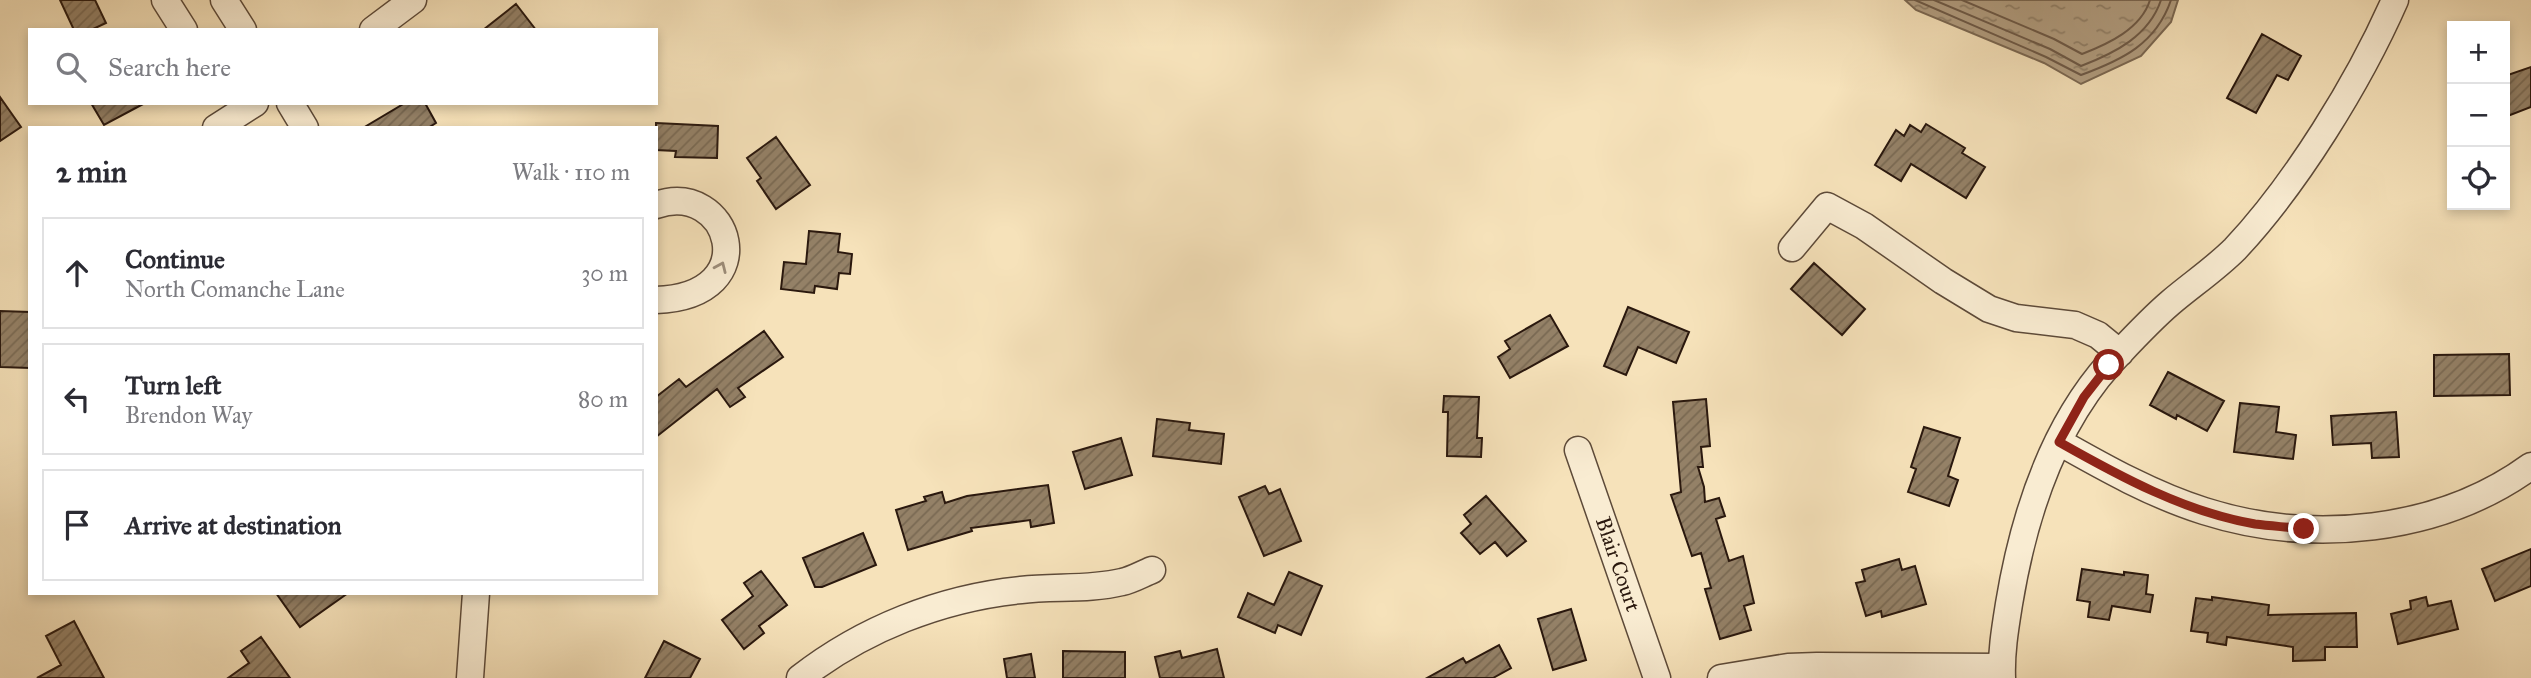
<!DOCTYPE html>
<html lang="en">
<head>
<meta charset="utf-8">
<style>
  :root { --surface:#fff; --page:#f7f7f7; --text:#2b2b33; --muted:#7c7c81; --line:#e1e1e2 }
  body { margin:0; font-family:"IM FELL Great Primer",serif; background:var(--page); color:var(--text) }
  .controls { position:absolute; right:21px; top:21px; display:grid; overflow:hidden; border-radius:0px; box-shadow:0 4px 10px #0003 }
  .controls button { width:63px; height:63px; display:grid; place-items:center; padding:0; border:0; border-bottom:2px solid var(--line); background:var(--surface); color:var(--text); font:35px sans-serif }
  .stop { position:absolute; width:21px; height:21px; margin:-16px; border:5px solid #8f2418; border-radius:50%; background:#fff }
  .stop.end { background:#8f2418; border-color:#fff; box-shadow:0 2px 7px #0008 }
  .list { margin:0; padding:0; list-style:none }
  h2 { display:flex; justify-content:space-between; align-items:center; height:91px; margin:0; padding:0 28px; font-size:30px }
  h2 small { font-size:23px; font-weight:400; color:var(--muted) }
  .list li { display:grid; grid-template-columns:46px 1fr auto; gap:21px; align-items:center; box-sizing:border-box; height:112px; margin:0 14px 14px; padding:0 14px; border:2px solid var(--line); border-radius:0px }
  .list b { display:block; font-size:26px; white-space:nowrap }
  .list p { margin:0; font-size:23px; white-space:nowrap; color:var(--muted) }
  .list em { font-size:23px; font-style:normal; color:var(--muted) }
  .icon { flex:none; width:38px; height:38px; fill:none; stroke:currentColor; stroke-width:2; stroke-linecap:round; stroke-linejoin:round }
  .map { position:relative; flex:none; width:2531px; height:678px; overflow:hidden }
  .search { position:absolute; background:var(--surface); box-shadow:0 4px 10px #0003; left:28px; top:28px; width:630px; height:77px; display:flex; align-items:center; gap:18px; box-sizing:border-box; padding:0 24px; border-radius:0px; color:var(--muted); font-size:26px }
  .panel { position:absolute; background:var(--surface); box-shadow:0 4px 10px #0003; left:28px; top:126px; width:630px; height:469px; border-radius:0px }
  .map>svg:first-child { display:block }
</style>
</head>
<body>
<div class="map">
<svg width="2531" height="678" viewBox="0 0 2531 678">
  <defs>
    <pattern id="water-ripples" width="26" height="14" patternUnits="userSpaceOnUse" patternTransform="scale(1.75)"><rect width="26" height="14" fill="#b19d80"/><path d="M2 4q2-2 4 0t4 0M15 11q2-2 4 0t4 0" fill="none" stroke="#907f67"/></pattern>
    <pattern id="building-hatch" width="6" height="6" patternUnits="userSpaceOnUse" patternTransform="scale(1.75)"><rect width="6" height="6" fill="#948167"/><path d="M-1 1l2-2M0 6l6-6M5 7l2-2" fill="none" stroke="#796953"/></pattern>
  </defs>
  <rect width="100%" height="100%" fill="#f6e2ba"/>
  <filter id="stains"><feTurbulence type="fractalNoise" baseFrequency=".00286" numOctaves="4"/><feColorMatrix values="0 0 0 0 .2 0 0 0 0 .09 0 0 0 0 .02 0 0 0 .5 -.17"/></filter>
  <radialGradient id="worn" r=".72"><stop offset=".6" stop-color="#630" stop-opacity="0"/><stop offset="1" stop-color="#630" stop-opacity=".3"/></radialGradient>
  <path fill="url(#water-ripples)" stroke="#7b6852" stroke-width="2" d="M1905,0H2178L2171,22L2141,56L2081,84L2044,63L1916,10Z"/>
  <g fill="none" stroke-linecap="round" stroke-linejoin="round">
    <path stroke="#6e5a47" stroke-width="2" d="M1915,0L2046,57L2081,75C2122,60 2156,44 2171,0
      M1934,0L2050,49L2081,66C2115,53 2149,36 2161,0
      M1962,0L2054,39L2082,54C2108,44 2141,29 2150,0"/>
  </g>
  <path fill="url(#building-hatch)" stroke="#2a180e" stroke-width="2" d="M60,0H95L106,23L91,30H74Z
    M516,4L536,30H483Z
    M2262,34L2301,56L2288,80L2277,75L2256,113L2227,98Z
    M2531,67V107L2505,117V76Z
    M0,97L21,127L0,141Z
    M91,103H145L104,125Z
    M405,103H425L436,123L428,128H363Z
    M656,123L718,126L717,158L675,157L676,151L656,150Z
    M1926,124L1965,148L1962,153L1985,167L1966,198L1911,164L1901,181L1875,165L1896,130L1904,136L1910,125L1921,132Z
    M776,137L810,185L776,209L757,181L761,178L747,158Z
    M809,231L840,234L838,252L852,254L850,274L839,273L837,289L815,286L814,293L781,289L784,262L806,264Z
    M1814,263L1865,309L1842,335L1791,289Z
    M1628,307L1689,332L1676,363L1638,347L1626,375L1604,366Z
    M0,311L30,312V368L0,367Z
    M1550,315L1568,346L1510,378L1498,357L1510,349L1505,341Z
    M764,331L783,357L738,388L745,397L730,407L717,389L656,437V397L679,379L686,387Z
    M2509,354L2510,395L2434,396V355Z
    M2168,372L2224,401L2207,431L2177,415L2176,419L2150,405Z
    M1444,396L1479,397L1477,438H1482L1481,457L1447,456L1448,412H1443Z
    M1706,399L1710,446L1701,447L1703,467H1698L1704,487L1705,502L1719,498L1725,516L1716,519L1729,561L1743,556L1754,603L1744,606L1751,630L1720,639L1705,589L1711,588L1701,553L1692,556L1671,495L1681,492L1673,402Z
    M2240,403L2279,407L2276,432L2296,435L2293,459L2234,452Z
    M2396,412L2399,457L2372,458L2371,443L2333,445L2331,416Z
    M1157,419L1190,423L1189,430L1224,434L1221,464L1153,456Z
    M1924,427L1960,438L1948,476L1958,480L1949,506L1908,492L1916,469L1911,467Z
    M1121,438L1132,475L1085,489L1073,452Z
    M1048,485L1054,523L1031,527L1030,520L971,528L972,531L908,550L896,510L926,501L924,497L942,492L945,503L967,496Z
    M1265,486L1269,494L1280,489L1301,541L1264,556L1239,497Z
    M1486,496L1526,541L1507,556L1495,542L1480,554L1461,533L1471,524L1464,515Z
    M863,533L876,565L822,587H815L803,558Z
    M2531,549V586L2495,601L2482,569Z
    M1899,559L1902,570L1915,566L1926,604L1882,617L1881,611L1866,616L1856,583L1865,581L1862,570Z
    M2082,569L2124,575V572L2148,575L2146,594L2153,595L2150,612L2112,606L2109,620L2088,617L2090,602L2077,600Z
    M761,571L787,605L759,626L764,633L744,649L722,620L753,596L744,583Z
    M1289,572L1322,586L1301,635L1278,625L1275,633L1238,617L1248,593L1274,605Z
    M276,593H348L300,627Z
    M2212,597L2269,605L2268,615L2356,613L2357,647H2325V660L2293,661V647L2227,637L2226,645L2207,642L2208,633L2191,631L2196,598L2212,600Z
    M2426,597L2428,606L2451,601L2458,629L2398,644L2391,614L2411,609L2410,601Z
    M1571,609L1586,660L1553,670L1538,619Z
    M74,621L104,678H37L61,665L46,636Z
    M261,637L290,678H228L249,663L241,651Z
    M664,641L700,659L690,678H645Z
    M1499,645L1511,668L1493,678H1427L1463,658L1466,663Z
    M1217,649L1224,678H1160L1155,657L1180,651L1182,658Z
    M1063,651L1125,652V678H1063Z
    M1031,654L1035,678H1007L1004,659Z"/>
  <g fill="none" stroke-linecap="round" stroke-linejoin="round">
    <defs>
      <path id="minor" d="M165,0L184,30
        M224,0L243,30
        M373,30L413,0
        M290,103L305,128
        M216,128L255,103
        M656,205C729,179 768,296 656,300
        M1792,248L1827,206L1864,226L1943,281L1989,309L2016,318L2075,325L2098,335L2120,353
        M2059,442C2105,468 2153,495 2204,511C2311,545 2439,533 2531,466
        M1578,450L1657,678
        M470,678L476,593
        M800,678C863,629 941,598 1021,590C1054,586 1089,590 1122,582C1132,580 1142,574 1152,570
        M1721,678L1788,667L1817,666L2002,667
        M2002,678C2001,653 2005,629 2009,604C2023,519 2051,429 2110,363C2129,343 2149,321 2170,303C2191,285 2215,269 2235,249C2296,184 2359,82 2395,0"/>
    </defs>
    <use href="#minor" stroke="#5d4a39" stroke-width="29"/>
    <use href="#minor" stroke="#f9ecd2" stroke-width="26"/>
  </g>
  <defs><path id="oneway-chevron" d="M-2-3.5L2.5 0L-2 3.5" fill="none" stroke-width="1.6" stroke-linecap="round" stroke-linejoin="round" transform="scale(1.75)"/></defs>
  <use stroke="#9c8d7a" href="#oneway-chevron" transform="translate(721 267) rotate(-66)"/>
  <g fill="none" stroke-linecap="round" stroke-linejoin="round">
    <path stroke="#8f2418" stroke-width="9" d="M2109,365L2084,397L2059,442C2119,476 2185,512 2255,524C2271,526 2287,527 2304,529"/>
  </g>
  <g text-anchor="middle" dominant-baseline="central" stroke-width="6" stroke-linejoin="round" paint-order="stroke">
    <g font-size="21" fill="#2a180e" stroke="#f9ecd2">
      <text transform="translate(1618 564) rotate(71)">Blair Court</text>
    </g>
  </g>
  <rect width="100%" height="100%" filter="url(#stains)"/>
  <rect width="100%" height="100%" fill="url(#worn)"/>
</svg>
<div class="controls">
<button>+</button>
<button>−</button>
<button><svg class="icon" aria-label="locate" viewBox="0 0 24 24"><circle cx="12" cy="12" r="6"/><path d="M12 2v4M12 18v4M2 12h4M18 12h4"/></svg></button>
</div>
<div class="stop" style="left:2109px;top:365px"></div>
<div class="stop end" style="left:2304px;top:529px"></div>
<div class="search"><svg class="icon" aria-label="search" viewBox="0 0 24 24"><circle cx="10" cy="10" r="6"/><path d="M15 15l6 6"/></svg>Search here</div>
<section class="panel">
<h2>2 min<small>Walk · 110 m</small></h2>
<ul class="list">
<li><svg class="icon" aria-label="ahead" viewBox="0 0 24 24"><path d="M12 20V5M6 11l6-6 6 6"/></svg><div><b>Continue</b><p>North Comanche Lane</p></div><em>30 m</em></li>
<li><svg class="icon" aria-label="left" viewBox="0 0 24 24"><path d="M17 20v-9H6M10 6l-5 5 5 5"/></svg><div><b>Turn left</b><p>Brendon Way</p></div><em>80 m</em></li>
<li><svg class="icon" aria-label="arrive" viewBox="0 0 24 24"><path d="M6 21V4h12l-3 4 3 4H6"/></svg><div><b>Arrive at destination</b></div></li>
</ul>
</section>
</div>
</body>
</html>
